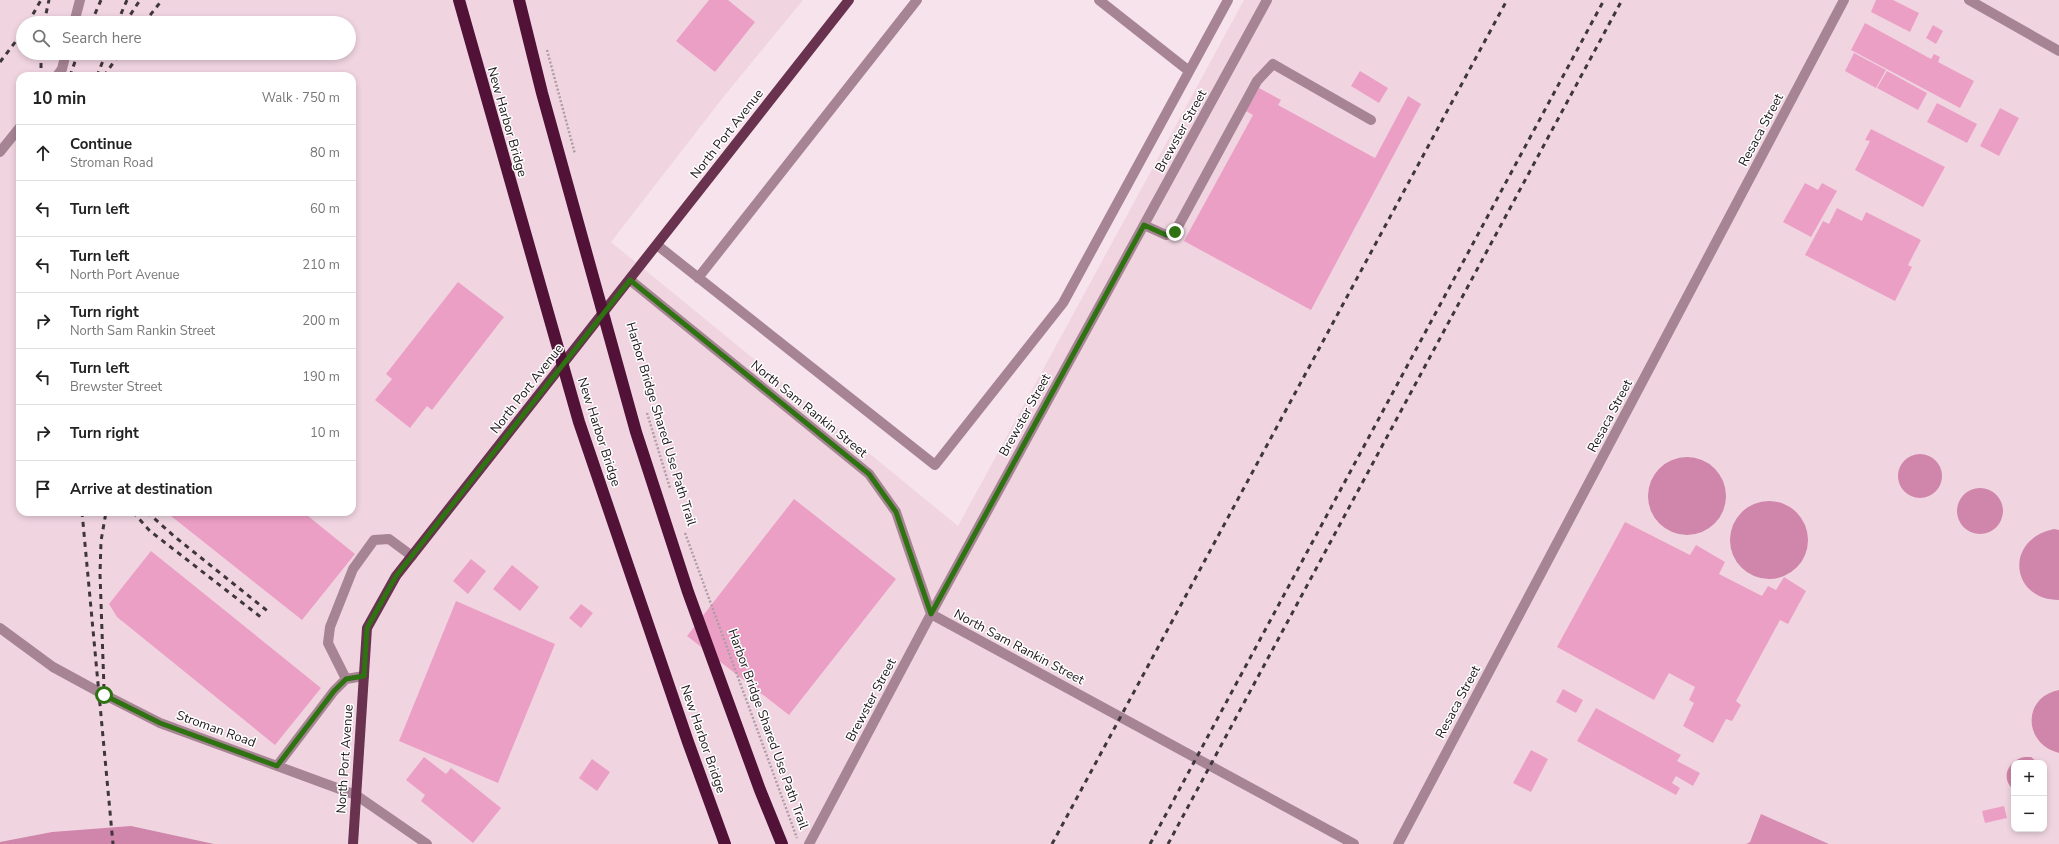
<!DOCTYPE html>
<html lang="en">
<head>
<meta charset="utf-8">
<style>
  :root { --surface:#fff; --page:#f2f2f2; --text:#222; --muted:#767676; --line:#e0e0e0 }
  body { margin:0; font-family:"Nunito Sans",sans-serif; background:var(--page); color:var(--text) }
  .controls { position:absolute; right:12px; bottom:12px; display:grid; overflow:hidden; border-radius:8px; box-shadow:0 2px 6px #0003 }
  .controls button { width:36px; height:36px; display:grid; place-items:center; padding:0; border:0; border-bottom:1px solid var(--line); background:var(--surface); color:var(--text); font:20px sans-serif }
  .stop { position:absolute; width:12px; height:12px; margin:-9px; border:3px solid #2e7211; border-radius:50%; background:#fff }
  .stop.end { background:#2e7211; border-color:#fff; box-shadow:0 1px 4px #0008 }
  .list { margin:0; padding:0; list-style:none }
  h2 { display:flex; justify-content:space-between; align-items:center; height:52px; margin:0; padding:0 16px; font-size:17px }
  h2 small { font-size:13px; font-weight:400; color:var(--muted) }
  .list li { display:grid; grid-template-columns:26px 1fr auto; gap:12px; align-items:center; box-sizing:border-box; height:56px; padding:0 16px; border-top:1px solid var(--line) }
  .list b { display:block; font-size:15px; white-space:nowrap }
  .list p { margin:0; font-size:13px; white-space:nowrap; color:var(--muted) }
  .list em { font-size:13px; font-style:normal; color:var(--muted) }
  .icon { flex:none; width:22px; height:22px; fill:none; stroke:currentColor; stroke-width:2; stroke-linecap:round; stroke-linejoin:round }
  .map { position:relative; flex:none; width:2059px; height:844px; overflow:hidden }
  .search { position:absolute; background:var(--surface); box-shadow:0 2px 6px #0003; left:16px; top:16px; width:340px; height:44px; display:flex; align-items:center; gap:10px; box-sizing:border-box; padding:0 14px; border-radius:22px; color:var(--muted); font-size:15px }
  .panel { position:absolute; background:var(--surface); box-shadow:0 2px 6px #0003; left:16px; top:72px; width:340px; height:444px; border-radius:12px }
  .map>svg:first-child { display:block }
</style>
</head>
<body>
<div class="map">
<svg width="2059" height="844" viewBox="0 0 2059 844">
  <rect width="100%" height="100%" fill="#f7e3ec"/>
  <path fill="#f0d5e1" fill-rule="evenodd" d="M0,0H803L725,95L611,242L958,526L1244,0H2059V844H0ZM23,23H349V53H23ZM20,76H352V512H20ZM2014,763H2044V829H2014Z"/>
  <path fill="#d88cb2" d="M1761,814L1829,844H1746L1750,842Z"/>
  <path fill="#d085aa" d="M1898 476a22 22 0 1 1 44 0a22 22 0 1 1-44 0Z
    M1648 496a39 39 0 1 1 78 0a39 39 0 1 1-78 0Z
    M1957 511a23 23 0 1 1 46 0a23 23 0 1 1-46 0Z
    M1730 540a39 39 0 1 1 78 0a39 39 0 1 1-78 0Z
    M2054,529L2059,530V600C2010,600 2004,539 2054,529Z
    M2059,690V753C2023,744 2022,697 2059,690Z
    M2025,757H2031L2038,763H2014V790C1999,778 2009,759 2025,757Z
    M131,826L214,844H0V842L52,832Z"/>
  <path fill="#ec9fc5" d="M709,0H728L755,22L715,72L676,41Z
    M1876,0H1893L1919,13L1910,32L1871,12Z
    M1865,23L1931,59L1934,54L1940,57L1938,62L1974,81L1960,108L1851,50Z
    M1933,25L1943,31L1936,44L1926,38Z
    M1854,53L1886,70L1876,88L1845,71Z
    M1360,71L1388,88L1379,103L1351,86Z
    M1887,71L1927,93L1918,110L1877,88Z
    M1259,88L1281,100L1278,105L1375,158L1408,96L1421,104L1311,310L1184,241L1253,115L1246,111Z
    M1937,103L1977,124L1967,143L1927,122Z
    M2000,108L2019,118L1999,156L1980,146Z
    M1871,129L1945,167L1923,207L1855,170L1870,141L1865,140Z
    M1805,183L1818,190L1822,183L1837,191L1811,237L1783,222Z
    M1837,208L1862,221L1866,212L1921,240L1908,265L1912,267L1895,301L1805,255L1823,221L1829,224Z
    M458,282L504,317L432,410L427,406L410,428L375,400L392,379L386,374Z
    M794,499L896,579L789,715L687,636Z
    M166,512H303L355,554L302,620Z
    M1625,522L1690,555L1696,545L1725,562L1719,574L1762,596L1768,586L1776,590L1784,577L1806,591L1788,624L1780,620L1736,701L1741,705L1732,721L1726,719L1713,743L1683,726L1694,703L1689,700L1695,687L1669,673L1654,700L1557,647Z
    M151,551L321,688L275,745L117,617L109,604Z
    M471,559L486,571L468,594L453,581Z
    M512,565L539,587L520,611L493,589Z
    M456,601L555,644L498,783L399,741Z
    M581,604L593,613L581,628L569,618Z
    M1563,689L1583,700L1576,713L1556,702Z
    M1596,708L1681,755L1677,761L1700,773L1693,786L1676,776L1672,783L1680,788L1676,795L1577,741Z
    M1531,750L1548,759L1531,792L1513,783Z
    M424,757L446,774L451,768L501,808L473,843L421,801L425,795L406,780Z
    M592,759L610,772L597,791L579,778Z
    M2004,806L2007,818L1985,823L1982,811Z"/>
  <g fill="none" stroke-linecap="round" stroke-linejoin="round">
    <path stroke="#ad9ea5" stroke-width="2.5" stroke-dasharray="2 2" stroke-linecap="butt" d="M547,50L575,154
      M647,413L670,488
      M685,533L797,838"/>
    <path stroke="#a68494" stroke-width="10" d="M1099,0L1189,71
      M1969,0L2059,51
      M74,23L80,0
      M57,76L62,69L66,53
      M0,152L20,127
      M1144,225L1166,235L1175,232L1257,81L1273,64L1371,120
      M657,245L935,465L1063,303L1228,0
      M698,278L917,0
      M630,280L869,474L896,512L931,614L1354,844
      M0,628L53,667L99,692L160,723L356,795L427,844
      M346,679L328,643L330,627L353,569L374,540L389,539L412,556
      M277,766L334,691L346,679L364,676
      M809,844L931,614L1267,0
      M1398,844L1844,0"/>
    <path stroke="#69324f" stroke-width="10" d="M353,844L367,628L396,576L849,0"/>
    <path stroke="#521237" stroke-width="12" d="M459,0L579,422L688,742L725,844
      M519,0L542,93L636,432L688,592L760,790L782,844"/>
    <path stroke="#3f363a" stroke-width="3" stroke-dasharray="5 5" stroke-linecap="butt" d="M28,23L41,0
      M44,23L49,0
      M91,23L101,0
      M117,23L127,0
      M125,23L140,0
      M144,23L162,0
      M41,53V76
      M0,62L23,32
      M70,76L78,53
      M97,76L106,53
      M104,76L120,53
      M82,512L113,844
      M133,512L150,531L262,618
      M147,512L175,537L270,613
      M104,689L100,574L101,541L106,512
      M1052,844L1507,0
      M1150,844L1604,0
      M1168,844L1622,0"/>
  </g>
  <g fill="none" stroke-linecap="round" stroke-linejoin="round">
    <path stroke="#2e7211" stroke-width="5" d="M104,695L160,723L277,766L334,691L346,679L364,676L367,628L396,576L630,280L869,474L896,512L931,614L1144,225L1166,235L1175,232"/>
  </g>
  <g text-anchor="middle" dominant-baseline="central" stroke-width="3" stroke-linejoin="round" paint-order="stroke">
    <g font-size="13" fill="#1f181b" stroke="#fff">
      <text transform="translate(507 122) rotate(74)">New Harbor Bridge</text>
      <text transform="translate(1761 130) rotate(-62)">Resaca Street</text>
      <text transform="translate(1181 131) rotate(-61)">Brewster Street</text>
      <text transform="translate(727 134) rotate(-52)">North Port Avenue</text>
      <text transform="translate(527 389) rotate(-52)">North Port Avenue</text>
      <text transform="translate(809 409) rotate(39)">North Sam Rankin Street</text>
      <text transform="translate(1025 415) rotate(-61)">Brewster Street</text>
      <text transform="translate(1610 416) rotate(-62)">Resaca Street</text>
      <text transform="translate(661 424) rotate(73)">Harbor Bridge Shared Use Path Trail</text>
      <text transform="translate(599 432) rotate(72)">New Harbor Bridge</text>
      <text transform="translate(1019 647) rotate(28)">North Sam Rankin Street</text>
      <text transform="translate(871 700) rotate(-62)">Brewster Street</text>
      <text transform="translate(1458 702) rotate(-62)">Resaca Street</text>
      <text transform="translate(216 729) rotate(20)">Stroman Road</text>
      <text transform="translate(768 729) rotate(70)">Harbor Bridge Shared Use Path Trail</text>
      <text transform="translate(703 739) rotate(71)">New Harbor Bridge</text>
      <text transform="translate(345 759) rotate(-86)">North Port Avenue</text>
    </g>
  </g>
</svg>
<div class="controls">
<button>+</button>
<button>−</button>
</div>
<div class="stop" style="left:104px;top:695px"></div>
<div class="stop end" style="left:1175px;top:232px"></div>
<div class="search"><svg class="icon" aria-label="search" viewBox="0 0 24 24"><circle cx="10" cy="10" r="6"/><path d="M15 15l6 6"/></svg>Search here</div>
<section class="panel">
<h2>10 min<small>Walk · 750 m</small></h2>
<ul class="list">
<li><svg class="icon" aria-label="ahead" viewBox="0 0 24 24"><path d="M12 20V5M6 11l6-6 6 6"/></svg><div><b>Continue</b><p>Stroman Road</p></div><em>80 m</em></li>
<li><svg class="icon" aria-label="left" viewBox="0 0 24 24"><path d="M17 20v-9H6M10 6l-5 5 5 5"/></svg><div><b>Turn left</b></div><em>60 m</em></li>
<li><svg class="icon" aria-label="left" viewBox="0 0 24 24"><path d="M17 20v-9H6M10 6l-5 5 5 5"/></svg><div><b>Turn left</b><p>North Port Avenue</p></div><em>210 m</em></li>
<li><svg class="icon" aria-label="right" viewBox="0 0 24 24"><path d="M7 20v-9h11M14 6l5 5-5 5"/></svg><div><b>Turn right</b><p>North Sam Rankin Street</p></div><em>200 m</em></li>
<li><svg class="icon" aria-label="left" viewBox="0 0 24 24"><path d="M17 20v-9H6M10 6l-5 5 5 5"/></svg><div><b>Turn left</b><p>Brewster Street</p></div><em>190 m</em></li>
<li><svg class="icon" aria-label="right" viewBox="0 0 24 24"><path d="M7 20v-9h11M14 6l5 5-5 5"/></svg><div><b>Turn right</b></div><em>10 m</em></li>
<li><svg class="icon" aria-label="arrive" viewBox="0 0 24 24"><path d="M6 21V4h12l-3 4 3 4H6"/></svg><div><b>Arrive at destination</b></div></li>
</ul>
</section>
</div>
</body>
</html>
